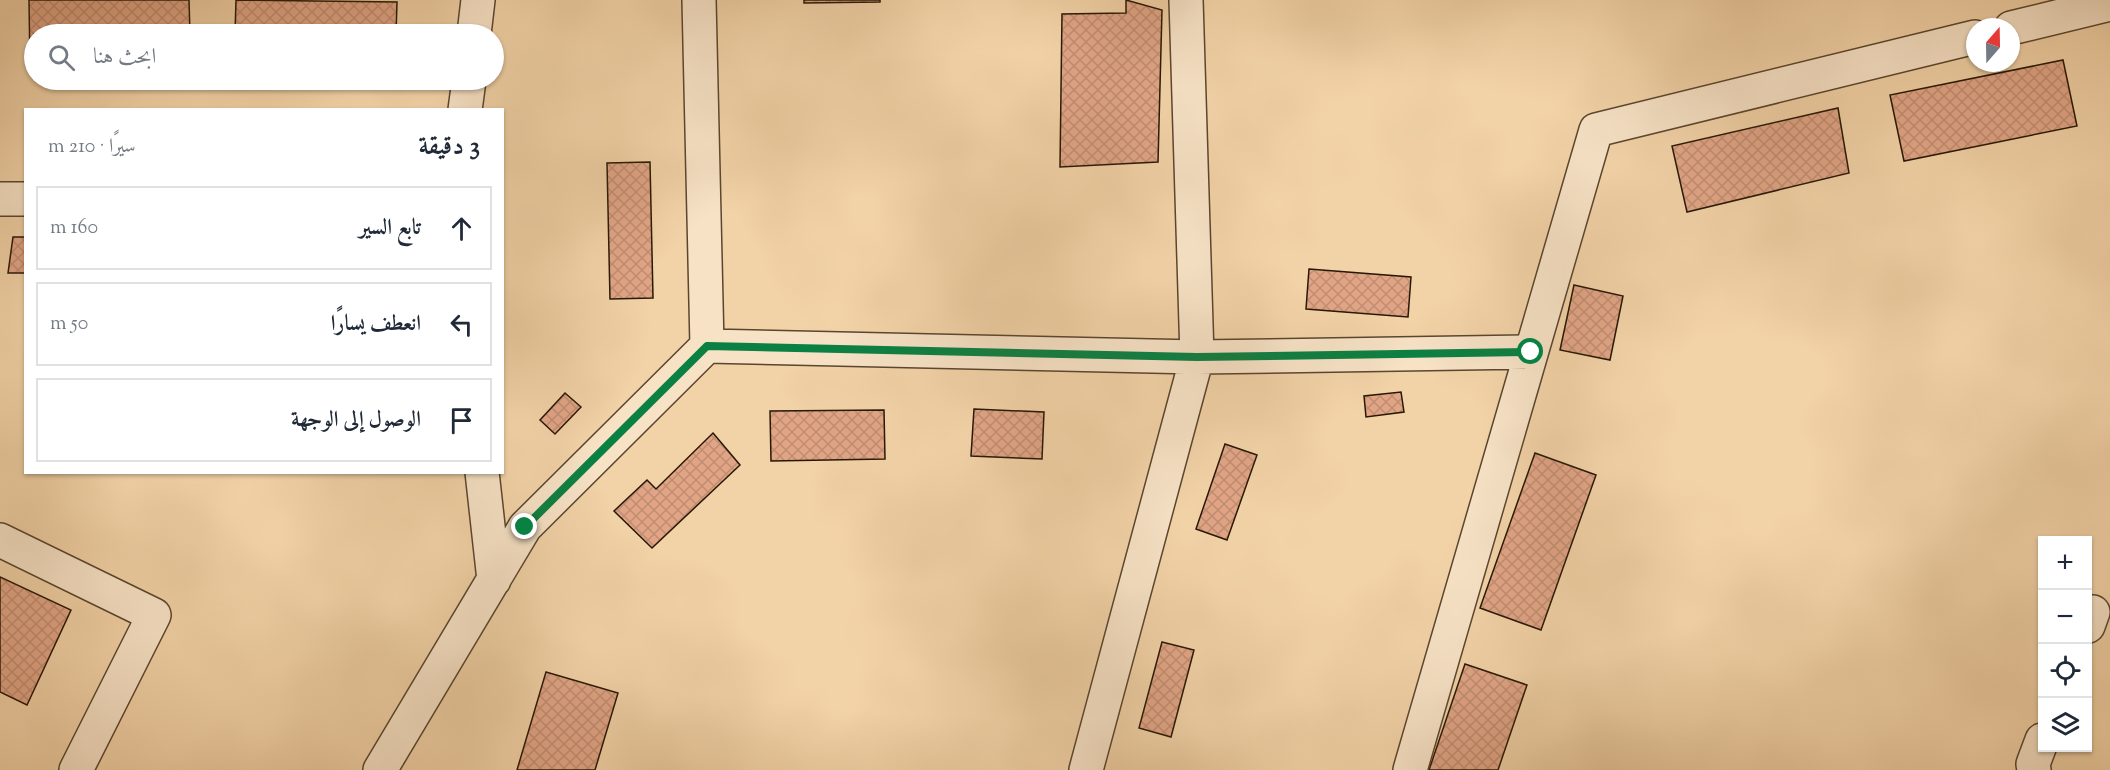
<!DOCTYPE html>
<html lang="ar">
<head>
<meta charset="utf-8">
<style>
  :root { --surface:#fff; --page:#f6f6f7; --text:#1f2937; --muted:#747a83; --line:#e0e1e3 }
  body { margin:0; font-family:"Sorts Mill Goudy",Amiri,serif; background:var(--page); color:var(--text); direction:rtl }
  .controls { position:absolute; right:18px; bottom:18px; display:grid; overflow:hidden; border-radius:0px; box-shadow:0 2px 4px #0004 }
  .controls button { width:54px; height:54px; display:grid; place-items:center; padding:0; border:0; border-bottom:2px solid var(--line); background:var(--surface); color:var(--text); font:30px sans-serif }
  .compass { position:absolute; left:1966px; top:18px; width:54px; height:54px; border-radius:50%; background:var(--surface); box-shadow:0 2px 4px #0004; rotate:20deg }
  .stop { position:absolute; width:18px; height:18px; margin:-14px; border:4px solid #0b8043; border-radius:50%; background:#fff }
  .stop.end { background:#0b8043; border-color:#fff; box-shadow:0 2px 6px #0008 }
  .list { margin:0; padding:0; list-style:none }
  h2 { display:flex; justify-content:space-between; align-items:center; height:78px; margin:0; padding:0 24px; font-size:26px }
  h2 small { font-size:20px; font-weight:400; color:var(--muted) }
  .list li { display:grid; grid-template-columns:39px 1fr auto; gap:18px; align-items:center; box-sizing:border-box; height:84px; margin:0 12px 12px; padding:0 12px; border:2px solid var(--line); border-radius:0px }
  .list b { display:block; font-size:22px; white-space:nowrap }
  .list em { font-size:20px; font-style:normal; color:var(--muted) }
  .icon { flex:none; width:33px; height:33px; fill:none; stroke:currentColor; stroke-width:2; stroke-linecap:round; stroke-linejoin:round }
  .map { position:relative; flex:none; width:2110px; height:770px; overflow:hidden; direction:ltr }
  .search { position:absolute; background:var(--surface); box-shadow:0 2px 4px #0004; left:24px; top:24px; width:480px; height:66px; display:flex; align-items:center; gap:15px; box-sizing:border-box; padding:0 21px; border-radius:33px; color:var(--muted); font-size:22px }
  .panel { position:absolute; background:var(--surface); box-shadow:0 2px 4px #0004; left:24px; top:108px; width:480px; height:366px; border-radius:0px; direction:rtl }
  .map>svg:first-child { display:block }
</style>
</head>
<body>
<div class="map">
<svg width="2110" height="770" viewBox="0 0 2110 770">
  <defs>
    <pattern id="building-cross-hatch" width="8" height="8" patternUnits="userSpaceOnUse" patternTransform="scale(1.5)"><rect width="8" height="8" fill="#e1a586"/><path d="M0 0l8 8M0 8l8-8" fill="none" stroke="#c18d72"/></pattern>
  </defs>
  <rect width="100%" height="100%" fill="#f2d2a7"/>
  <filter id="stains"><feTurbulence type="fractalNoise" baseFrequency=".00333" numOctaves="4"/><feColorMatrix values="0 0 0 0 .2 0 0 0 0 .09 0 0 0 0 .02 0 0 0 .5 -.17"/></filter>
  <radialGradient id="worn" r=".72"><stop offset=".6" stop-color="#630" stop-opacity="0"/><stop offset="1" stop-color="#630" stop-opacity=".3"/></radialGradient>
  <path fill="url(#building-cross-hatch)" stroke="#271806" stroke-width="1.5" d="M29,0H189L190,34H34V68H30Z
    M236,0L397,2L396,34H235Z
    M804,0H880V2L804,3Z
    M1126,0L1162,10L1158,162L1060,167L1062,14L1126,13Z
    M2063,60L2077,126L1904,161L1890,95Z
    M1838,108L1849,173L1687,212L1672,146Z
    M650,162L653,298L610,299L607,163Z
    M13,237H26V273H8Z
    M1309,269L1411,277L1408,317L1306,309Z
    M1574,285L1623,296L1610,360L1560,350Z
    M1401,392L1404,412L1366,417L1364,396Z
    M565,393L581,407L555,434L540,420Z
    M974,409L1044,412L1042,459L971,456Z
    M884,410L885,459L771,461L770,411Z
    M713,433L740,465L652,548L614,511L647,480L656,489Z
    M1225,444L1257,455L1227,540L1196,529Z
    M1535,453L1596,475L1541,630L1480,608Z
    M0,577L71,610L27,705L0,692Z
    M1162,642L1194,650L1171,737L1139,728Z
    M1465,664L1527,685L1498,770H1429Z
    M546,672L618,693L595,770H517Z"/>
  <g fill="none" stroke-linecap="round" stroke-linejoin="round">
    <defs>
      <path id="minor" d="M699,0L707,346
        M2011,28L2110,4
        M474,34L478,0
        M465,110L469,80
        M0,199H26
        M482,472L494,580
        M0,540L154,615L76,770
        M2088,626L2093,612
        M380,770L525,527L707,346L1197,357L1186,0
        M1086,770L1197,357L1531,352
        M1410,770L1596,130L1975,37
        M2034,770L2033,764L2042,740"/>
    </defs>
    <use href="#minor" stroke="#5a462e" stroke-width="36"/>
    <use href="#minor" stroke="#f7e2c6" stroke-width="33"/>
  </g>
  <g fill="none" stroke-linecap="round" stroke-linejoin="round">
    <path stroke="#0b8043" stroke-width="8" d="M525,527L707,346L1197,357L1531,352"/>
  </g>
  <rect width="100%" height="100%" filter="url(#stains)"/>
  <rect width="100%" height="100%" fill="url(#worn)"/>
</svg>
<div class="controls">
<button>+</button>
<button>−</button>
<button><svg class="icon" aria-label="locate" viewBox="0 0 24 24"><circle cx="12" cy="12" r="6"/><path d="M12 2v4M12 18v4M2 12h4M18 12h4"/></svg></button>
<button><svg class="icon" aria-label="layers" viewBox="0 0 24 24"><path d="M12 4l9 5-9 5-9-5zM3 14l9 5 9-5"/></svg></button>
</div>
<svg class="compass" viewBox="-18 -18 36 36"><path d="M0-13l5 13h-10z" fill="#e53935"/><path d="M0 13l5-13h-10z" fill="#747a83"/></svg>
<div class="stop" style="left:1531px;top:352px"></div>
<div class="stop end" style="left:525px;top:527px"></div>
<div class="search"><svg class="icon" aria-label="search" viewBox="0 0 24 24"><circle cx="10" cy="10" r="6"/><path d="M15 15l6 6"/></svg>ابحث هنا</div>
<section class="panel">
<h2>3 دقيقة<small>سيرًا · 210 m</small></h2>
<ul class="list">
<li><svg class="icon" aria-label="ahead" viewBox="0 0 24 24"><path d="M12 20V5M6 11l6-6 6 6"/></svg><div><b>تابع السير</b></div><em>160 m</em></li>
<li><svg class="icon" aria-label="left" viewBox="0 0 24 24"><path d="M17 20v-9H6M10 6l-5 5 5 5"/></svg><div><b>انعطف يسارًا</b></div><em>50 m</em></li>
<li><svg class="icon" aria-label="arrive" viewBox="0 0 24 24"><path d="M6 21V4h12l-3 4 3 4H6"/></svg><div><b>الوصول إلى الوجهة</b></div></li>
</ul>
</section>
</div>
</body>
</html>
